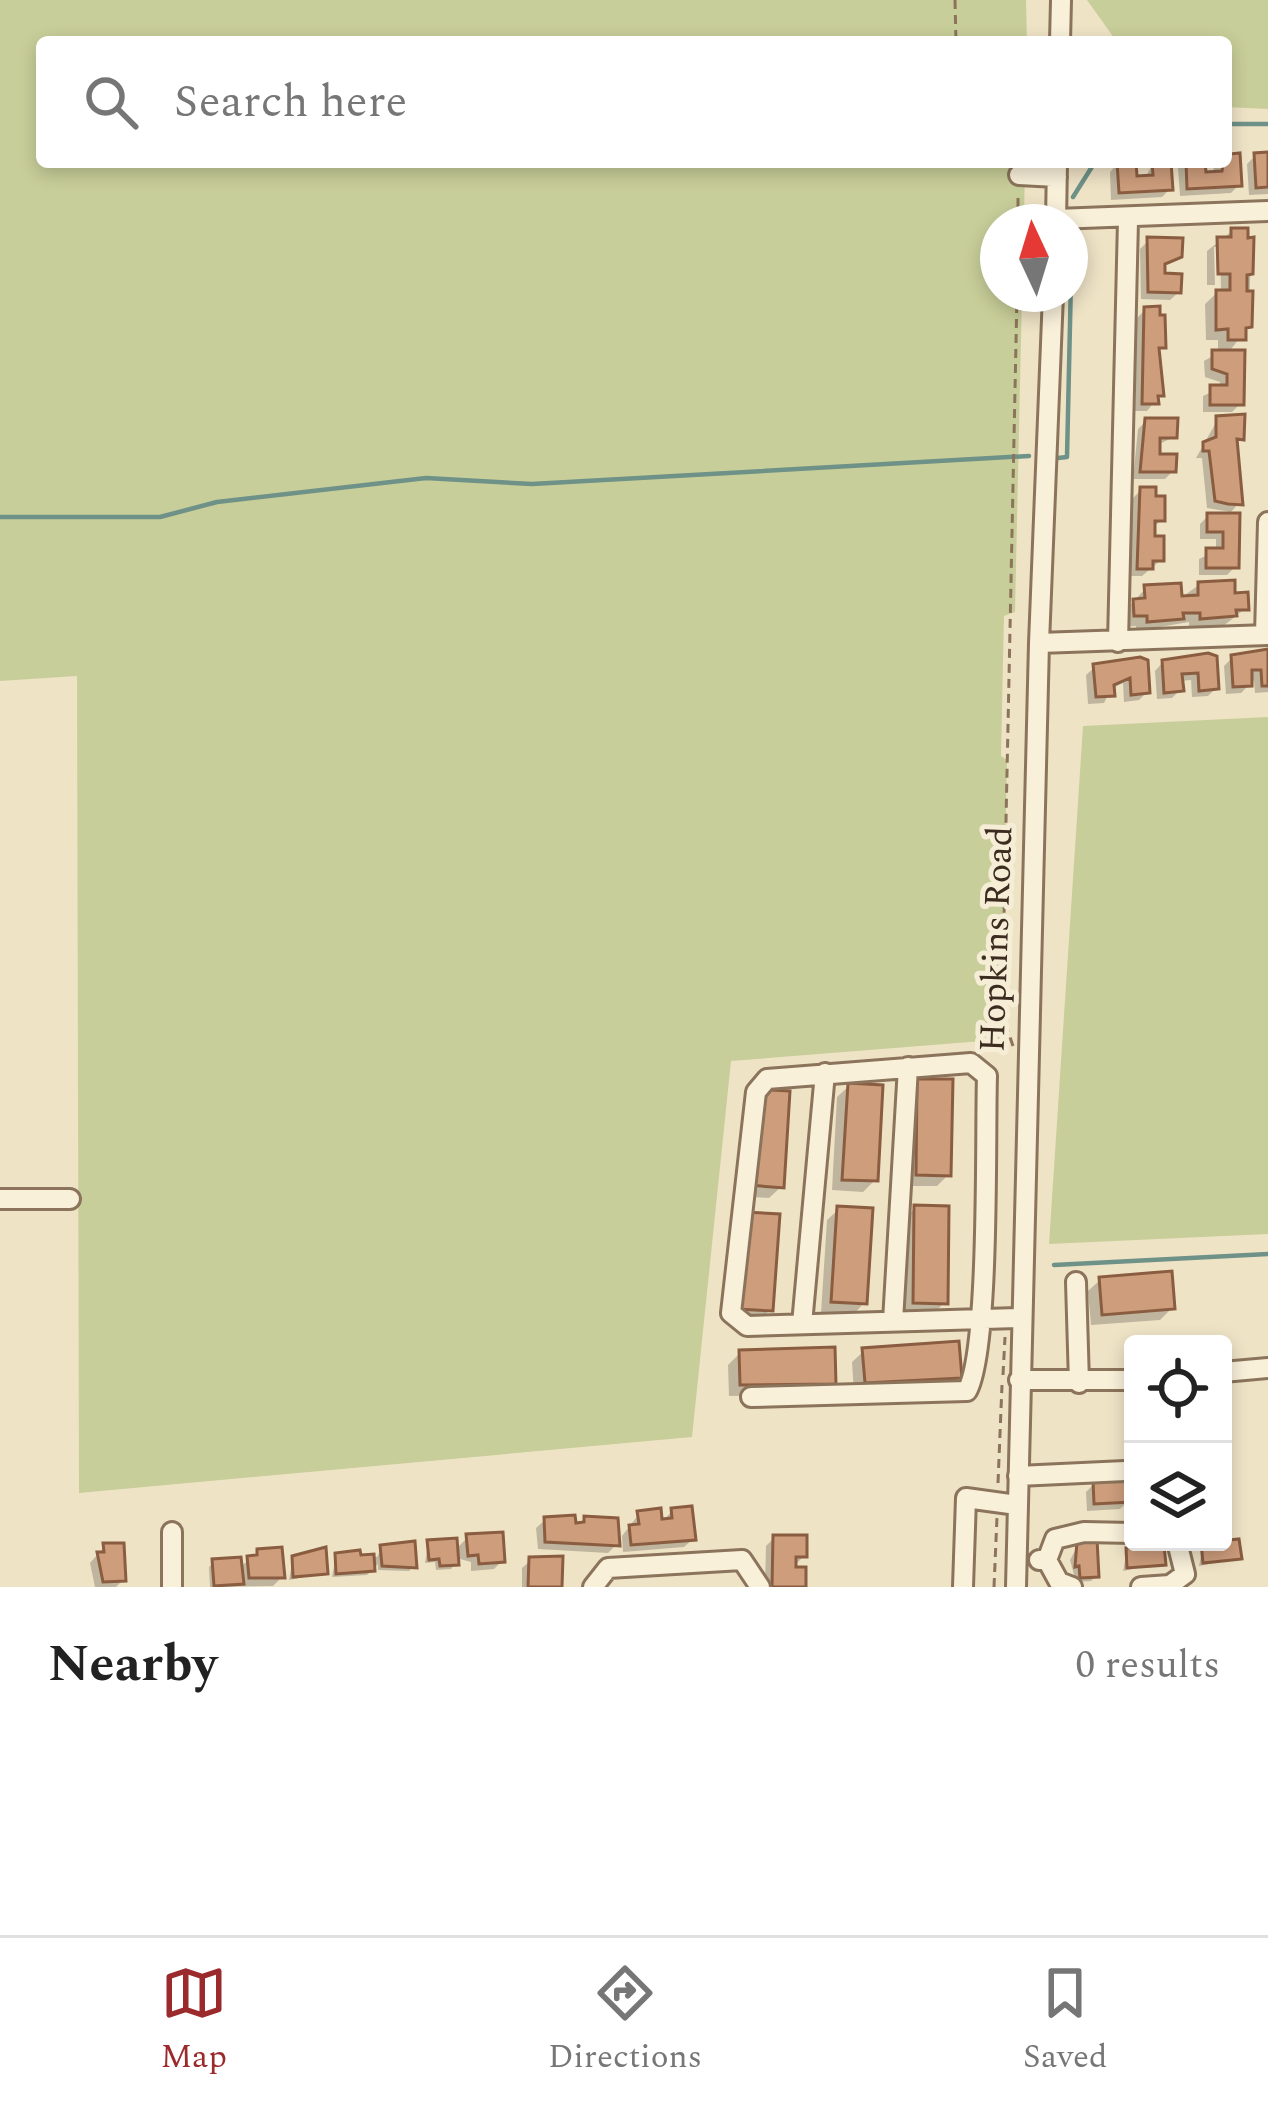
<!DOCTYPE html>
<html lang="en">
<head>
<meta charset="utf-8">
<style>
  :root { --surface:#fff; --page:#f6f6f6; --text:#222; --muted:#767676; --line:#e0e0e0; --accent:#9b2a2c }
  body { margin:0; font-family:Spectral,serif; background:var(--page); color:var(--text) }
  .controls { position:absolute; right:36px; bottom:36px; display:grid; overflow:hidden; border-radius:12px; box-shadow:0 6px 18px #0003 }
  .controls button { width:108px; height:108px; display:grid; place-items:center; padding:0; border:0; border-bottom:3px solid var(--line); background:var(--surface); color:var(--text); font:60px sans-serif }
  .compass { position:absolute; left:980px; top:204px; width:108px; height:108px; border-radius:50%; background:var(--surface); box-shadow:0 6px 18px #0003; rotate:356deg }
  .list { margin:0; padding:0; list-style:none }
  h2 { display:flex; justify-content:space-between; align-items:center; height:156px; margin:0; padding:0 48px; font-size:51px }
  h2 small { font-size:39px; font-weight:400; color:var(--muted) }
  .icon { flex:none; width:66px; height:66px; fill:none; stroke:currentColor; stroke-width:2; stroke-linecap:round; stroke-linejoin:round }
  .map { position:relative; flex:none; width:1268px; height:1587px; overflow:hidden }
  .search { position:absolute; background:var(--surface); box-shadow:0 6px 18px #0003; left:36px; right:36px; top:36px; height:132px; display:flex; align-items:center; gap:30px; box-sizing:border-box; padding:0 42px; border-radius:12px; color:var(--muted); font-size:45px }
  .sheet { height:348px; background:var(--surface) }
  nav { display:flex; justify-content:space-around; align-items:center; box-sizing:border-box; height:168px; border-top:3px solid var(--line); background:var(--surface); font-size:33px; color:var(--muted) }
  nav a { display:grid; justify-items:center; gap:6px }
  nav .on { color:var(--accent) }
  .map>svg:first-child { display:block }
</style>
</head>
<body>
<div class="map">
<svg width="1268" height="1587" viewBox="0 0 1268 1587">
  <rect width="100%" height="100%" fill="#efe3c6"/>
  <path fill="#c8ce99" d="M0,0H1026L1027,42H42V162H1025L1024,222H998V294H1022L1015,612L1004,616L1001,756L1007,760L1003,947L1008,1039L731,1061L692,1437L79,1493L77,676L0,681Z
    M1087,0H1268V109L1226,107V42H1117Z
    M1268,717V1234L1049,1244L1083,726Z"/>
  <path fill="#0003" d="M1226,152L1237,155L1239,185L1231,193L1180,196L1178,168L1184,162H1202L1203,175L1214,174L1213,162H1226Z
    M1268,155V194L1249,195L1247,164L1255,156Z
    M1153,162H1168L1170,189L1162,197L1111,200L1110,172L1118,163L1134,179H1145Z
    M1232,231L1251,240L1249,326L1228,353L1241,403L1232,412H1203V396L1220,388V382L1205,377L1204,361L1218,353V340H1206L1205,304L1221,289L1220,247H1214L1215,285H1207V251Z
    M1148,241L1179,256L1162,268V276L1179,292L1170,300L1141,299L1140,249Z
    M1145,310L1163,346L1156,353L1161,394L1147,411H1135L1137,318Z
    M1218,419L1241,438L1235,445L1239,503L1231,512L1207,508L1202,458H1196Z
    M1146,421L1174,437L1157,445V456L1173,471L1165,479H1133L1138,429Z
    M1141,490L1162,520L1152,528L1161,560L1142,576H1130L1133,498Z
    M1208,516H1237L1236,566L1227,575H1199V559L1216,551V539H1200V524Z
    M1199,585L1232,596L1246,608L1222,627L1189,629V622L1136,631V626L1123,627L1122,614L1146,588L1179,599Z
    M1268,656V692L1255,693L1254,680L1241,693L1226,694L1224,666L1232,658Z
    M1214,659L1216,688L1208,696L1192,697L1191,680L1180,681V690L1172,698L1157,699L1155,671L1163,662Z
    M1145,663L1147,692L1139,700L1124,702L1123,683L1111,689L1104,703L1088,704L1086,675L1095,667Z
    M919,1082L948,1175L937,1186H906L907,1094Z
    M849,1086L875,1180L863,1192L832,1190L837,1097Z
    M756,1092L781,1187L769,1198L738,1196L744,1104Z
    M915,1208L945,1302L933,1314L902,1313L903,1220Z
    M839,1209L864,1303L853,1315L821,1313L827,1220Z
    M745,1215L770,1310L758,1321L727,1319Z
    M1100,1280L1172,1308L1160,1320L1091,1325L1088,1291Z
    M864,1351L958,1376L947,1388L854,1393L852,1362Z
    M740,1353L833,1383L822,1394L729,1396L728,1365Z
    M1094,1484L1129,1501L1120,1509L1087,1511L1086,1492Z
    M672,1511L693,1539L684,1547L623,1552L622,1536L639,1514L660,1524Z
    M585,1519L616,1545L608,1553L538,1549L536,1528L545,1520L573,1526Z
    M468,1537L502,1561L494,1569L471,1571V1562L460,1559L451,1569L436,1570L435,1562L425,1563L428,1543L455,1550Z
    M774,1538L804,1556L790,1570L803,1587H765L766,1546Z
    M1079,1543L1096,1576L1091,1581L1076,1582L1070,1560Z
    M105,1546L123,1580L116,1587H95L90,1563Z
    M1203,1546L1238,1558L1199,1566Z
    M382,1548L414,1566L409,1571L378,1570V1564L367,1575L332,1577L336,1556L377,1557Z
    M1127,1551L1162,1563L1123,1571Z
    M258,1552L282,1577L273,1586L210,1587L209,1567L214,1562L239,1568Z
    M293,1559L325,1573L289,1580Z
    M531,1560L560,1587H522V1568Z"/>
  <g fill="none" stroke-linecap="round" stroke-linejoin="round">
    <path stroke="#6e9188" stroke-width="4.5" d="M1226,124H1268
      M1073,197L1095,162
      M1058,458L1067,457L1072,236
      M0,517H160L217,502L426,478L532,484L1029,456
      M1054,1265L1268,1254"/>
  </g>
  <path fill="#cd9d7c" stroke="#8a5d41" stroke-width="3" d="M1226,147L1230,154L1240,153L1242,186L1187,189L1186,162H1205L1206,172L1222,171Z
    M1268,152V187L1256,188L1254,153Z
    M1117,162H1136L1137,176L1153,175L1152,162H1171L1173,190L1119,193Z
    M1231,228H1248V238L1254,237L1253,274L1247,275V291H1253L1252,327L1246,328V340H1228V329L1216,330V290H1230V274H1218L1217,237H1231Z
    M1147,237L1183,238L1182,257L1165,264V273L1182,274L1181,293L1148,292Z
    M1160,306V315H1165L1166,348H1159L1164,396H1158L1159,404H1142L1144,307Z
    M1212,350H1245L1244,405H1210V385H1227V374L1212,369Z
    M1245,414L1244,440L1237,439L1243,505L1228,504L1215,501L1209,451H1203V442L1216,437V416Z
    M1145,418H1178L1177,438H1160V454H1177L1176,472H1140Z
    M1140,487H1156V496H1165V521H1155V536H1164V561H1153V569H1137Z
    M1207,513H1240L1239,568H1206V548H1223V532H1207Z
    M1235,580V593L1248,592L1249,610H1236L1237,616L1200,619V613H1183L1184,619L1147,622V616H1134L1133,599L1145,598L1144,585L1181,583L1182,596L1198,595V582Z
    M1268,649V686H1262L1261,670H1252V686L1233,687L1231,655Z
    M1208,653L1217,656L1219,689L1199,691L1198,673L1182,674L1184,691L1164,693L1162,660Z
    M1140,657L1148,660L1150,693L1131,695L1130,678L1114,685L1115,696L1096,697L1093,664Z
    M917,1079H953L951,1176L916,1175Z
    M848,1083L883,1085L878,1181L842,1180Z
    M755,1089L790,1091L784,1188L748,1185Z
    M914,1205L949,1206L948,1304L913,1303Z
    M837,1206L873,1208L867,1304L831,1302Z
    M744,1212L780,1214L773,1311L737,1309Z
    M1172,1271L1175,1309L1102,1315L1099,1277Z
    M959,1341L962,1378L865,1383L862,1348Z
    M835,1347L836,1384L740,1385L739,1350Z
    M1130,1479L1132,1502L1094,1504L1093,1481Z
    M692,1506L696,1540L631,1545L629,1525L639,1524L637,1511L661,1508L662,1519L672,1518L671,1508Z
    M575,1515L576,1523L584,1522V1516L618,1518L620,1546L545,1542L544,1517Z
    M503,1532L505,1562L479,1564L478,1555L468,1556L466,1534Z
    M773,1535H807V1557H796V1567H806V1587H772Z
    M457,1538L459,1565L440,1566L439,1559L429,1560L427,1540Z
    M1097,1539L1099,1577L1080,1578L1079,1566L1075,1567L1077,1541Z
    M1239,1539L1242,1559L1203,1563L1201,1543Z
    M415,1541L417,1568L382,1566L380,1545Z
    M103,1543H124L126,1581L103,1582L97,1552H104Z
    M1164,1545L1166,1565L1127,1568L1126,1548Z
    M282,1547L285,1578H249L247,1556L257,1555V1549Z
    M326,1547L328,1574L293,1577L292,1556Z
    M360,1550L361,1555L374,1554L375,1571L336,1574L335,1553Z
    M563,1556L562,1587H528L529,1557Z
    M241,1557L244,1584L214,1586L212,1559Z"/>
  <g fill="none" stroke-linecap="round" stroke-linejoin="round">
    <defs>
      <path id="minor" d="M1060,42L1061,0
        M1019,175L1057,177
        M1056,219L1268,211
        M1056,222L1057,162
        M1265,635L1268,522
        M1118,642L1128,220
        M1039,643L1268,635
        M0,1199H70
        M1076,1282L1079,1383
        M893,1321L908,1067
        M802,1324L825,1073
        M1223,1372L1268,1368
        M1019,1380H1133
        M751,1397L967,1391C990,1350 985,1136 987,1076L971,1063L767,1079L756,1092L731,1313L747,1326C838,1323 929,1320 1020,1318
        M1018,1476L1125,1471
        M172,1532V1587
        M1039,1560H1047L1059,1582L1072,1587
        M1047,1560L1055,1539L1084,1532L1133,1533
        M593,1587L608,1568L742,1560L760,1587
        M963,1587L966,1498L1017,1505
        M1016,1587L1039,643L1053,294
        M1141,1587L1170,1585L1185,1574L1177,1542"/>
    </defs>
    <use href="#minor" stroke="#8b745b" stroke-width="24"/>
    <path stroke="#8b745b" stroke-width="3" stroke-dasharray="9 6" stroke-linecap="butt" d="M955,0L956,42
      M1018,222V194
      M1013,1046L1002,1013L1017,294
      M1003,1375L1005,1337
      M998,1483L1002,1385
      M994,1587L997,1517"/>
    <use href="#minor" stroke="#f9f0da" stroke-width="18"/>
  </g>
  <g text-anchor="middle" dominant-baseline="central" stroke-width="10" stroke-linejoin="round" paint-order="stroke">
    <g font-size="36" fill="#3b2c1f" stroke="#f6edd6">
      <text transform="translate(997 939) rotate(-88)">Hopkins Road</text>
    </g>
  </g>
</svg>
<div class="controls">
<button><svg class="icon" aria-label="locate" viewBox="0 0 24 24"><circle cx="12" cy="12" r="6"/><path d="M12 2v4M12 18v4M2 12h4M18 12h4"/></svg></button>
<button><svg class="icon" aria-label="layers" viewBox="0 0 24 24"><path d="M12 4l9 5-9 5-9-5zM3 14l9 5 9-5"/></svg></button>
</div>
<svg class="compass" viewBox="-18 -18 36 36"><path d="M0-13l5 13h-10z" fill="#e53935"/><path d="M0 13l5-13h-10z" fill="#767676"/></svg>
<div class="search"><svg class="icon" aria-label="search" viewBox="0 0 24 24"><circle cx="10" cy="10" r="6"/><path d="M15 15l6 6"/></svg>Search here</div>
</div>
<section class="sheet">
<h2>Nearby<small>0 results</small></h2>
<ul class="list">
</ul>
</section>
<nav>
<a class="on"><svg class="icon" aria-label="map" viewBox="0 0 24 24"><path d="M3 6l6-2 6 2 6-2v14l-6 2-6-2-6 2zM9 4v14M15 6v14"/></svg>Map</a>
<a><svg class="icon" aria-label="directions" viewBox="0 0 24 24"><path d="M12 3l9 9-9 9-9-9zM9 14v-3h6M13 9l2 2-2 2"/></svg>Directions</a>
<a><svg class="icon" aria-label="saved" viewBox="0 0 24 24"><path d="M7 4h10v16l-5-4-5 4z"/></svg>Saved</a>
</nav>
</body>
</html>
